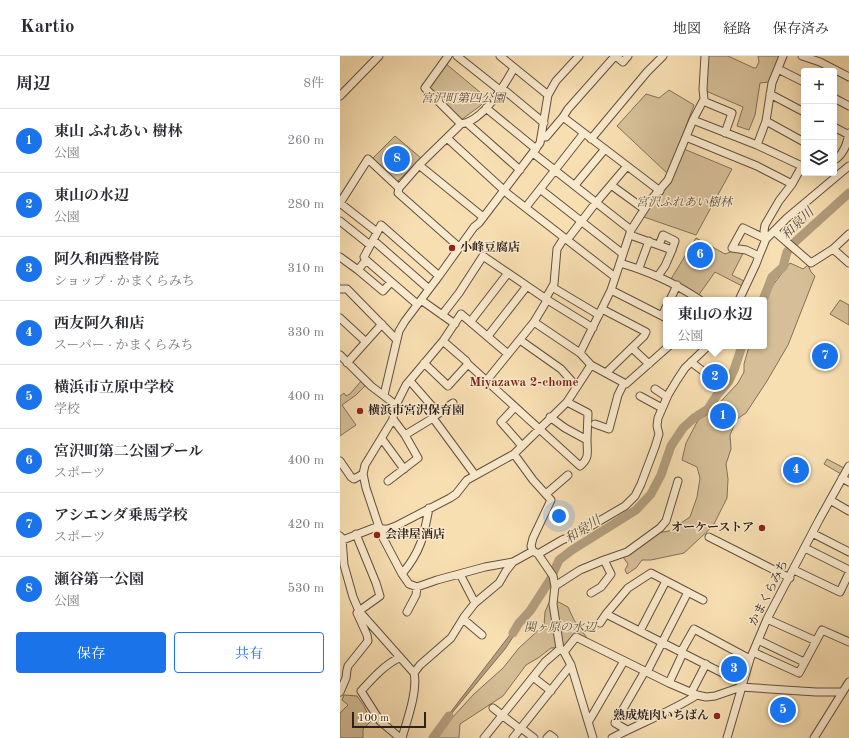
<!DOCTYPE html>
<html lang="ja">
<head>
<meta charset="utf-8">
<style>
  :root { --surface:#fff; --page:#f7f7f7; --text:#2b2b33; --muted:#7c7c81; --line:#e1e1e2; --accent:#1a73e8 }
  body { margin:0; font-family:"Old Standard TT","Noto Serif JP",serif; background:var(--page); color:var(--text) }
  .controls { position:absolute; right:12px; top:12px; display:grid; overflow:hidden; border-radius:4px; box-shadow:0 4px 16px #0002 }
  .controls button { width:36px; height:36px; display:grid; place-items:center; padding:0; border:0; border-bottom:1px solid var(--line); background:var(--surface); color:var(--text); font:20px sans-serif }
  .scale { position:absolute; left:12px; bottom:10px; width:74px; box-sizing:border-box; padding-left:4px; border:2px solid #2e201a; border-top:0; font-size:11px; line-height:14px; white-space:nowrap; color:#2e201a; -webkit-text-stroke:3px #faeacd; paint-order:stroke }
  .you { position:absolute; left:219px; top:460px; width:14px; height:14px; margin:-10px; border:3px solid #fff; border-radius:50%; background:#1a73e8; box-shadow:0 0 0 6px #1a73e833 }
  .badge { display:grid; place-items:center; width:26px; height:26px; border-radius:50%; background:var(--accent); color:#fff; font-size:13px; font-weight:700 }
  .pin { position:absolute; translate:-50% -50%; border:2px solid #fff; box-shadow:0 1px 4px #0006 }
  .popup { position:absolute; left:323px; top:241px; width:104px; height:52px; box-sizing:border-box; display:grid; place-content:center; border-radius:4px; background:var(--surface); filter:drop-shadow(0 1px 3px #0005); font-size:13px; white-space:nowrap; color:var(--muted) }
  .popup b { font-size:15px; color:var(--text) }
  .popup::after { content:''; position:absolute; left:50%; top:100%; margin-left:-8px; border:8px solid transparent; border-top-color:var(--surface) }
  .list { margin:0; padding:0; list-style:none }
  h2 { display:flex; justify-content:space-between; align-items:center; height:52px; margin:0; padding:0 16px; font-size:17px }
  h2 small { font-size:13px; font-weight:400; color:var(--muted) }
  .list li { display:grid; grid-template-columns:26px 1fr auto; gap:12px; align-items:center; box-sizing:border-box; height:64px; padding:0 16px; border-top:1px solid var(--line) }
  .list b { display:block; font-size:15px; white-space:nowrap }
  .list p { margin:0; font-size:13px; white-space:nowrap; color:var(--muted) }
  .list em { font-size:13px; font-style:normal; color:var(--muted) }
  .actions { display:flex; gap:8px; padding:12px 16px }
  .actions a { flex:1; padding:9px 0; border:1px solid var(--accent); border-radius:4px; text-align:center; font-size:14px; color:var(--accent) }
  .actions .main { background:var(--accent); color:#fff }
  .icon { flex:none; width:22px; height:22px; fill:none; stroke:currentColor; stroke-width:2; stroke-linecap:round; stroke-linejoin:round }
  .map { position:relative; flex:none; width:509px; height:682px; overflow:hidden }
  header { display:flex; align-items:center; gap:24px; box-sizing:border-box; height:56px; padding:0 20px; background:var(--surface); border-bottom:1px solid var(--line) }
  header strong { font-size:19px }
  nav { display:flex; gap:22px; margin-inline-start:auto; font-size:14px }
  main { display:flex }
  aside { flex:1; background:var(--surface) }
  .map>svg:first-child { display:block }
</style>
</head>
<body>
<header>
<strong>Kartio</strong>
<nav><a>地図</a><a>経路</a><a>保存済み</a></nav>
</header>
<main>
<aside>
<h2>周辺<small>8件</small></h2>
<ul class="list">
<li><span class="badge">1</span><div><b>東山 ふれあい 樹林</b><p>公園</p></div><em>260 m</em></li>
<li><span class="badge">2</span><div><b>東山の水辺</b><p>公園</p></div><em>280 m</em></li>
<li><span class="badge">3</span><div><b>阿久和西整骨院</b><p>ショップ · かまくらみち</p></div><em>310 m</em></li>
<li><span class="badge">4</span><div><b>西友阿久和店</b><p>スーパー · かまくらみち</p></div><em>330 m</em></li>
<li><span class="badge">5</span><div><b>横浜市立原中学校</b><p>学校</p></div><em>400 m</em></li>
<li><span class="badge">6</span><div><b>宮沢町第二公園プール</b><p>スポーツ</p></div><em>400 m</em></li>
<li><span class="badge">7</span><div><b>アシエンダ乗馬学校</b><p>スポーツ</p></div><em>420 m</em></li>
<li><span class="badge">8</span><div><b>瀬谷第一公園</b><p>公園</p></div><em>530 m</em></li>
</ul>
<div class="actions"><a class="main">保存</a><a>共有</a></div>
</aside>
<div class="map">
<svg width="509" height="682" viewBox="0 0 509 682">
  <rect width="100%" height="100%" fill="#f8dfb2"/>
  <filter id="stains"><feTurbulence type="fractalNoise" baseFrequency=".005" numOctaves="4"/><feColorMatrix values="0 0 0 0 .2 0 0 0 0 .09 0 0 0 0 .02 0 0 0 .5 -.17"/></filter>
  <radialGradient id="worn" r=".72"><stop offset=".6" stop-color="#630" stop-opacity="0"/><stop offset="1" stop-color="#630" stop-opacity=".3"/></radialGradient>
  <path fill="#d6bf98" stroke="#827059" d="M368,0H388L414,12H416L419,6L418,0H439L429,26L420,27L415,59L409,74L397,70L403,51L366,35Z
    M105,7L147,42L140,50L121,64L87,29Z
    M329,34L354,49L328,118L277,70L306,38L319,42Z
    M55,80L81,102L57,126L32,103Z
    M344,93L392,113L356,179L301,160L307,150L310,153L315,148L312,145Z
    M356,182L385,198L393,195H404L392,219L406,226L404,231L375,216L358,240L331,223Z
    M450,207L463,213L468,209L471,216L475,220L448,289L427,325L406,357L397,363L390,379L391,393L386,408L388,423L387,442L373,470L344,497L311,504H302L296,512L287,518L285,514L288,508L283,501V497L294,486L317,477L329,475L350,461L357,441L360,422L357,411L342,404L346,387L358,364L370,357L398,327L404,316V308L408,294L410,290H424V252L432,230Z
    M500,244L509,249V269L490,258Z
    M22,324L27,328L16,339L2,349L16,369L0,380V340L4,337L6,340L10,338Z
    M487,403L504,412L501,418L484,408Z
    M211,542L228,551L234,564L247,582L235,579L224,591L211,592L198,602L186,609L163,640L120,668L119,682H97L111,663L134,638L163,612L179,592L204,569L205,556Z
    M4,639L17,640L24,650L31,665L23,673V682H0V657L8,649L2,644Z"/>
  <path fill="#b39e7e" stroke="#7e6c56" d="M364,194L367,197V201L357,205L354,202V197Z
    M179,567L177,575L165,593L102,669L113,653Z"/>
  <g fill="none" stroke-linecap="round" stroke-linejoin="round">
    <path stroke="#b39e7e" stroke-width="9" d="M423,244L432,221L443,211L447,196L456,185L509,137
      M173,577L179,567L190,555L210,524L219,504L232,494L296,454L311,438L321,419L331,390L343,372L354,362L368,353L377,339L389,325L394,314L402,290
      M93,682L109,660"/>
    <defs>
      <path id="minor" d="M108,0L85,32L121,68
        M117,0L161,35
        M160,0L208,39
        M276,0L283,6L288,0
        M462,0L480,6L509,21
        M438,13L464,26
        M163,33L204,67
        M430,38L464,56
        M0,40L39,0
        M494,42L509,50
        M363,45L392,57L385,77
        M146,52L196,93
        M223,61L320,135
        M353,64L417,89L464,111
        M426,65L464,86
        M127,67L180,114
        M494,71L509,79
        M201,81H206L223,61L228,53L275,0
        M346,81L417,110L452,128
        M107,82L168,138L275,221
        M251,83L307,16L323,0
        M417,89L426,65L432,27L443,0
        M193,97L291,174
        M496,103C505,96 507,87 509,77
        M79,109L143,161
        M235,129L265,93
        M271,129L304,153
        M59,132L79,109L121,68C143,65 164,30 174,12
        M200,133L283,198
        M0,147L28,103L59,132L58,137L119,191
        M0,147L37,176
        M186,151L244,77
        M0,165L30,189
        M434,175L471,207L493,193L509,178
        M290,179L332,194L325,210L318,220
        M426,183L424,175L425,169L439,145L452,128L462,110
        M33,184L89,233
        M227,184L254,149L287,110
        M319,189L323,179L335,185L332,194
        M493,193L509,207
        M419,200L406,194L392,192L403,172L426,183
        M0,201L18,214L43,235L51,226
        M26,204L77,248
        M280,207C310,216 333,226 360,244
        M299,212L309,185
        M18,214L26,204L24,201L41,169L99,220
        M212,231L259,259
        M0,233H7L56,283
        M271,234L326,262
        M81,244L115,268
        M330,244L337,229
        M399,244L416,208L419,200L426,183L447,162L509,110
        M262,253L306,276L304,280L266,317
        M102,259L119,237L143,200L206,243L253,272
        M322,260L326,251
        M0,262L26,286
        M131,265L168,217
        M194,266L240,297L251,309L286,328L329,290
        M148,280L187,230
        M180,284L221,313L237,331
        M103,285L126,305L128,308L240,410C250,402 247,396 247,384L225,372L210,361
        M292,292L309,308
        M240,297L271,234L291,174L309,146L328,124L353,64L364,43L363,33L365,0
        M0,299L31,330L52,346L54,353L53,363L25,409L23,418L26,432L42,480L62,518L69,528L77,531L76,539L67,556
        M351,306L368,319
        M7,307L42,268
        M84,307L108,330L128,308
        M147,324L194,266L206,246L207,240L214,228L217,193L224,182
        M70,325L98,357
        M315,333L327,341
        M44,339L59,275L65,265L99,220L134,171L139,167L200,87L208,39L216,25L239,0
        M300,340L322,352
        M227,346L248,357L247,384
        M175,351L161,366L182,390
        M54,353L66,329L103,285L121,258L168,298
        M95,360L113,347
        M53,363L65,379L93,362L135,419
        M255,368L269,373L278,339L284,327
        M42,383L64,413
        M174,398L193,424L211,444L193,482L191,490L193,495
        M0,405L11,421L14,423L23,418
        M502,422L509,426
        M48,425L78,402L65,379
        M206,438L228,419
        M490,444L509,455
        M39,473H48L56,470L110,442L116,438L127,424L174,398L227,346L251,309
        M472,477L509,496
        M0,480L2,483L4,509L13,541L19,555L74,617C78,635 67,664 62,682
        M369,481L450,522
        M0,485L39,470
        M465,492L509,514
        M264,504L287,496L320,472L326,465L338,425
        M454,514L500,536L509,517
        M62,518C81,495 84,480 89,452
        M120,518L135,547
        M215,530L240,514L264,504L271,518L261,531L251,537
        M77,531L97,524L145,511L173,506L193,495L198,498
        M266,558L402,627
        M123,563L142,579
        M427,563L476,585
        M260,567L266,558L288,532L311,517L363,544
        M300,575L326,525
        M418,584L464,606
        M224,596L236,581L329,627L357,639L366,641L375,640L401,631L476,636H502
        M341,596L354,573L410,603
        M413,596L459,617L482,574L509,586
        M59,602C44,609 32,623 21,635L40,665L60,682
        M307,616L348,536
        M74,617L80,609L111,582L124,561L135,547L159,527L166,515L173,506
        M193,621L211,635
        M329,627L343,597
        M0,636L6,622L7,614L8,610L28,585L27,579L17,557L19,555L40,540L36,527L16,478
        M351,637L366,608
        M153,652L180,673
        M249,665L284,605
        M181,672L194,682
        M287,674L275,667L305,615
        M144,682L205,606L220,593
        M173,682L231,609
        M207,682L210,679L214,682
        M253,682L231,609L224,596L220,593L213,548L215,530L213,520L198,498L222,484L237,478L285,450L295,440L301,428L315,391L319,378L317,370L318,362L328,339L337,324L345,312L368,290
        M272,682C301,667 330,656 357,639
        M387,682L410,603L427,563L479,464L509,410
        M474,682L509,626"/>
    </defs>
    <use href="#minor" stroke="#605040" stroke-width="9"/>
    <use href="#minor" stroke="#faeacd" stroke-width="7"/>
  </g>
  <g fill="#8f2418" stroke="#faeacd" stroke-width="1.5">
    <circle cx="112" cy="192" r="4"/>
    <circle cx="20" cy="355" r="4"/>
    <circle cx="422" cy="472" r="4"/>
    <circle cx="37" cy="479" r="4"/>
    <circle cx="377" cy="660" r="4"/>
  </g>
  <g text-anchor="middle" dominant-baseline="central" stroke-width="3" stroke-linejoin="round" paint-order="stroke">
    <g font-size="12" font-style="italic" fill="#605040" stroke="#faeacd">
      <text x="123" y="43">宮沢町第四公園</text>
      <text x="344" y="147">宮沢ふれあい樹林</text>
      <text x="220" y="572">関ヶ原の水辺</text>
    </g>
    <g font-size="12" font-weight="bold" fill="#2e201a" stroke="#faeacd" text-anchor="start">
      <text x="120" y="192">小峰豆腐店</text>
      <text x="28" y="355">横浜市宮沢保育園</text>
      <text x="414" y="472" text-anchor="end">オーケーストア</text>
      <text x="45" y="479">会津屋酒店</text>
      <text x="369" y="660" text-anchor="end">熟成焼肉いちばん</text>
    </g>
    <g font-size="12" fill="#2e201a" stroke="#faeacd">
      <text transform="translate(429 537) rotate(-63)">かまくらみち</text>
    </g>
    <g font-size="13" font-style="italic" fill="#5d4c3d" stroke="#faeacd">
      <text transform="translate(458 168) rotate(-44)">和泉川</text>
      <text transform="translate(243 474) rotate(-33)">和泉川</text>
    </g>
    <g font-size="13" font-weight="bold" fill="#7a1f14" stroke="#faeacd">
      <text x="184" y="326">Miyazawa 2-chome</text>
    </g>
  </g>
  <rect width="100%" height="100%" filter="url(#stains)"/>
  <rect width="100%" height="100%" fill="url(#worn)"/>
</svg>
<div class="controls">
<button>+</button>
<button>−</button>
<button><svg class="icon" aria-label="layers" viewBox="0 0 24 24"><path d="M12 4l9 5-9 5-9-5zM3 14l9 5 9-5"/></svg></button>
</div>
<div class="scale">100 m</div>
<div class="you"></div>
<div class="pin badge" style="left:383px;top:360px">1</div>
<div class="pin badge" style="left:375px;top:321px">2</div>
<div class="popup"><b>東山の水辺</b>公園</div>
<div class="pin badge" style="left:394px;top:613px">3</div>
<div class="pin badge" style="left:456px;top:414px">4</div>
<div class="pin badge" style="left:443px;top:654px">5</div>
<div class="pin badge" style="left:360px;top:199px">6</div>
<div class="pin badge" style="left:485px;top:300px">7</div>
<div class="pin badge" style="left:57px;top:103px">8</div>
</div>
</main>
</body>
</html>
